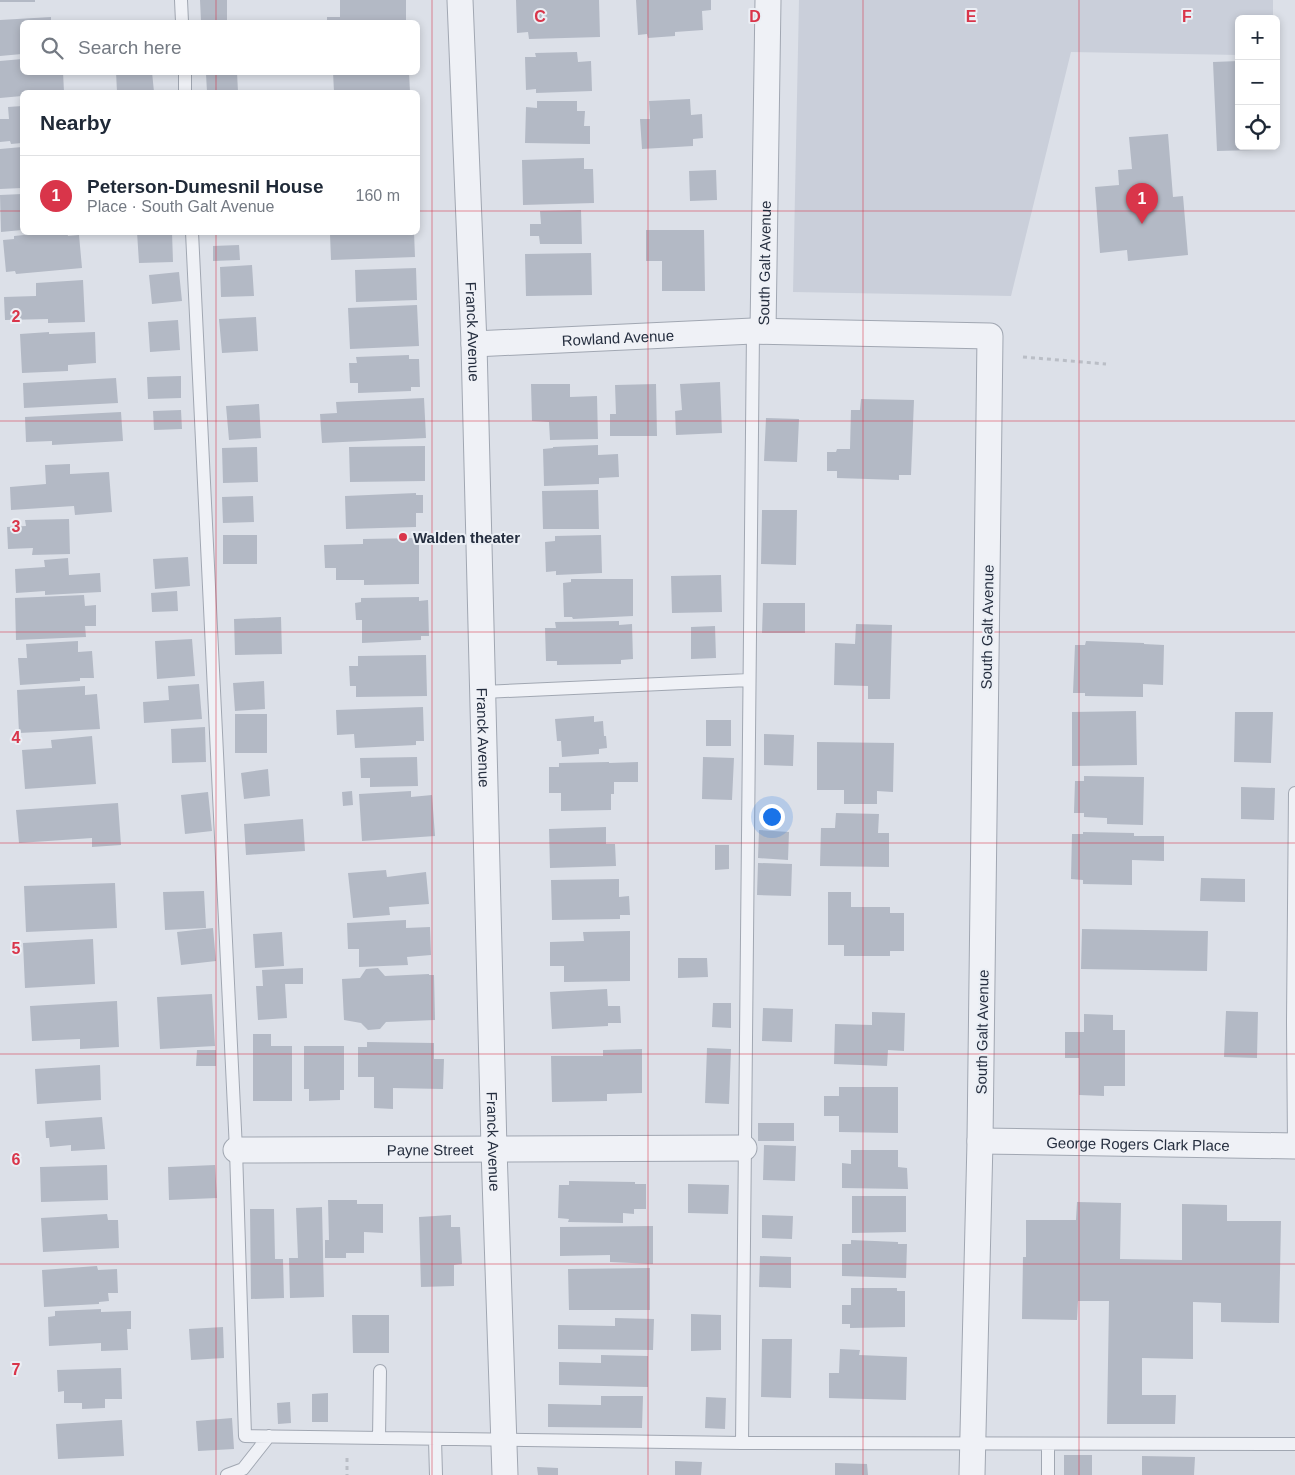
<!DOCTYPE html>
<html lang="en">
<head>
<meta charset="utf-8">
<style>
  :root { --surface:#fff; --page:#f2f2f3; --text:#1f2937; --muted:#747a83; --line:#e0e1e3; --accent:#d9354a }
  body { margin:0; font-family:Arial,sans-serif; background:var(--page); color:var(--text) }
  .controls { position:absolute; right:15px; top:15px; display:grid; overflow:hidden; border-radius:8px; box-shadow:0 2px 8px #0003 }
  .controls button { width:45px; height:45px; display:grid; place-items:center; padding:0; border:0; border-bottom:1px solid var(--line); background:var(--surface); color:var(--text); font:25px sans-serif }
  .you { position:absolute; left:771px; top:816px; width:18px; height:18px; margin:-12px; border:4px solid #fff; border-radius:50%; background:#1a73e8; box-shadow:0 0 0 8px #1a73e833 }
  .badge { display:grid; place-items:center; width:32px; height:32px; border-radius:50%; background:var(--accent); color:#fff; font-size:16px; font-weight:700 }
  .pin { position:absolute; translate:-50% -41px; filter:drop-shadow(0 1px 2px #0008) }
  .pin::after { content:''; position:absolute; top:26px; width:18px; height:15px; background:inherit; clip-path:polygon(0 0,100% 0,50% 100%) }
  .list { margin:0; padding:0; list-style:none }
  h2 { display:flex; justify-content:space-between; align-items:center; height:65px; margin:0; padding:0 20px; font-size:21px }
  h2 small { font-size:16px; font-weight:400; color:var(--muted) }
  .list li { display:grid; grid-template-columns:32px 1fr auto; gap:15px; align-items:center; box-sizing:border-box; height:80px; padding:0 20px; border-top:1px solid var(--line) }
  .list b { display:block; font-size:19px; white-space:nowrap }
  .list p { margin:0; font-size:16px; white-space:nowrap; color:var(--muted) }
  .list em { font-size:16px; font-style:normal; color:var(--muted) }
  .icon { flex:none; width:28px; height:28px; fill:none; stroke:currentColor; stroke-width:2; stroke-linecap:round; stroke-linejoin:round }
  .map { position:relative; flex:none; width:1295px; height:1475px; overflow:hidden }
  .search { position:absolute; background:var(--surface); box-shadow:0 2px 8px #0003; left:20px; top:20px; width:400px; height:55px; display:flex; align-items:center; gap:12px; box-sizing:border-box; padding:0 18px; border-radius:8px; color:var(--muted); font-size:19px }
  .panel { position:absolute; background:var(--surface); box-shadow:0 2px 8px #0003; left:20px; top:90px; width:400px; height:145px; border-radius:8px }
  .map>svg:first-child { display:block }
</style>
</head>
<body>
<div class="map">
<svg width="1295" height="1475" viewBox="0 0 1295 1475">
  <rect width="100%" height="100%" fill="#dce0e8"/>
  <path fill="#cacfda" d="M799,0H1273V19H1239V55L1071,52L1011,296L793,292Z"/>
  <path fill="#b3b9c5" d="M0,0H35V2H0Z
    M200,0H227V20L201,21Z
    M340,0H406V22H327V17H340Z
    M516,0H599L600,37L529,39L528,32L517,33Z
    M636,0H711V10L702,11L703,30L675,32V36L648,38L647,34L638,35Z
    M51,17V22H22V54L0,56V20Z
    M577,52L578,62L591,61L592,91L536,93V89L526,90L525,57H536L535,53Z
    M22,59V72H63L64,92H22V96L0,98V61Z
    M1239,61V146H1256V150L1217,151L1213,62Z
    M116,72H152L154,92H117Z
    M237,72L238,92H207L206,74Z
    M333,72H409L410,92H334Z
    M690,99L691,115L702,114L703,138L693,139V146L642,149L640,119H650L649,101Z
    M537,101H577V111H585L584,126H590V144L525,143L526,107L537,108Z
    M22,106V143L11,144L10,141L0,142V119H9L8,107Z
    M1168,134L1173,197L1183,196L1188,255L1128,261L1127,250L1100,253L1095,187L1119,185L1118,170L1132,169L1129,137Z
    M22,147V188L0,189V149Z
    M584,158V169H593L594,203L523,205L522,160Z
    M716,170L717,200L690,201L689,171Z
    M22,194V230L1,232L0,195Z
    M581,210L582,244H540L539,236H530V224H541L540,211Z
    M646,230H704L705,291H662V261H646Z
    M52,232H67L68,236L79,235L82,268L16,274L15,271L6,272L3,240L14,239V236Z
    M137,232H172L173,262L139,263Z
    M343,232H414L415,257L331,260L330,234Z
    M239,245L240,260L213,261V246Z
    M591,253L592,295L526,296L525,254Z
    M252,265L254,296L221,297L220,267Z
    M416,268L417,300L356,302L355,270Z
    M179,272L182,301L152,304L149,275Z
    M83,280L85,322L48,323V319L5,320L4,297L36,296V283Z
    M417,305L419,346L350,349L348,308Z
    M256,317L258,351L222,353L219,319Z
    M178,320L180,350L150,352L148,322Z
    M49,332V334L95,332L96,363L68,365V371L22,373L20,334Z
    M409,355V359H419L420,387H411V391L358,393V383H350L349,363H357L356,357Z
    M181,376V398L148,399L147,377Z
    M116,378L118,403L24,408L23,383Z
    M720,382L722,433L676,435L675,411L682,410L680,384Z
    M531,384H570V397L597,396L598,439L550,440L549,422L532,421Z
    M656,384L657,436H610V414H616L615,385Z
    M424,398L426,438L322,443L320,414L337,413L336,402Z
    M861,399L914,400L911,475H899V480L837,478V471H827V452H836L837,449H850L851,410H860Z
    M259,404L261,438L229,440L226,406Z
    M181,410L182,429L154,430L153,411Z
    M121,412L123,441L52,445V441L26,442L25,417Z
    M766,418L799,419L797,462L764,461Z
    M598,445V455L618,454L619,477L599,478V484L544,486L543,449L553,448V447Z
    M425,446V481L350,482L349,447Z
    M257,447L258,482L223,483L222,448Z
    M70,464V474L109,472L112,512L75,515L74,506L11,510L10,487L46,484L45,465Z
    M598,490L599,529H543L542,491Z
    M416,493V495H423V513H416V527L346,529L345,496Z
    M253,496L254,522L223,523L222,497Z
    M762,510H797L796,565L761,564Z
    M69,519L70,554L32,555L33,548L8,549L7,527L26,526L25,520Z
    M223,535H257V564H223Z
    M601,535L602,573L556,575V571L546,572L545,542L555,541V536Z
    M419,538V584L364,585V580H336V568H325L324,545L363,544V539Z
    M188,557L190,586L155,589L153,559Z
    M68,558L69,575L100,573L101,592L45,595V591L16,593L15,569L45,567L44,560Z
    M721,575L722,612L672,613L671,576Z
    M571,579H633V616L573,619L572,617H564L563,583L571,582Z
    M177,591L178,611L152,612L151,593Z
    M84,595L85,606L96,605V626H85L86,637L16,640L15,598Z
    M419,597V601L428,600L429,636H421V640L362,643V620H356L355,603L361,602V598Z
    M763,603H805V633H762Z
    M281,617L282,654L235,655L234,619Z
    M619,621V625L632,624L633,659L621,660V664L557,665V661H546L545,628H556L555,622Z
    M856,624L892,625L890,699H868V686L834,685L835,643L855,644Z
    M715,626L716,658L691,659V627Z
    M192,639L195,676L157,679L155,641Z
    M78,641V652L92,651L94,678H80V681L20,685L18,658H27L26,644Z
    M1086,641L1144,643V644L1164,645L1163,685L1143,684V697L1085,696V693H1073L1075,645H1085Z
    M426,655L427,696L356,697V686H350L349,666H358V656Z
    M264,681L265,709L235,711L233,683Z
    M199,684L202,719L144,723L143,702L169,700L168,686Z
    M85,686V695L97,694L100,729L19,733L17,690Z
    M423,707L424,741H416V745L355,748L354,734L337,735L336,710Z
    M1136,711L1137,765L1072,766V712Z
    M1235,712H1273L1271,763L1234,762Z
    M235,714H267V753H235Z
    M594,716V722L603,721L604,736H606L607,748L599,749V754L562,757L561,741H557L555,719Z
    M706,720H731V746H706Z
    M205,727L206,762L172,763L171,729Z
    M764,734L794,735L793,766L764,765Z
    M92,736L96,784L25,789L22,750L52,748L51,740Z
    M817,742L894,743L893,792L877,791V804H844V790H817Z
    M417,757L418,786L370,787V778H361L360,758Z
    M703,757L734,758L732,800L702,799Z
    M609,762V763L638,762V782H614V794H611V810L561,811V793H549V767H559V763Z
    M268,769L270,796L244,799L241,773Z
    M1084,776L1144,777L1143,825L1107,824V818L1084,817V813H1074L1075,781H1084Z
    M1241,787L1275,788L1274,820L1241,819Z
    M352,791L353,805L343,806L342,792Z
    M411,791V797L432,795L435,836L362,841L359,794Z
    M208,792L212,831L185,834L181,795Z
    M118,803L121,845L92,847V838L19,843L16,810Z
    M836,813L879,814L878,833H889V867L820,866L821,828H835Z
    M303,819L305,851L246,855L244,824Z
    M606,827V844H615L616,866L550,868L549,829Z
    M759,830L789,832L788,860L758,858Z
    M1083,832L1134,833V836H1164V861L1132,860V885L1083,884V880L1071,879L1072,834H1083Z
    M715,845H729V869L715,870Z
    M758,863L792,864L791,896L757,895Z
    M386,870L387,877L426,872L429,904L389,907L390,915L353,918L348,873Z
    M1201,878L1245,879V902L1200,901Z
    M619,879V897L629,896L630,915H620V919L552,920L551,880Z
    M115,883L117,928L26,932L24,886Z
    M204,891L206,928L165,930L163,892Z
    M828,892H851V907H890V913H904V951H890V956H844V945H828Z
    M406,920V928L430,927L431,955L407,957L408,965L359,967V949H348L347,923Z
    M213,928L216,961L181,965L177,932Z
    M1082,929L1208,931L1207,971L1081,969Z
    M630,931V981L564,982V966H550V942L584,941L583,932Z
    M282,932L284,966L255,968L253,934Z
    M93,939L95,984L25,988L23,943Z
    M678,958H707L708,977L678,978Z
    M303,968V984H285L287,1018L258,1020L256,986H263L262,970Z
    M378,968L385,976L429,974V975H434L435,1020L386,1022L380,1029L368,1030L361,1023L344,1020L342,979L360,978L366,969Z
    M607,989L608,1006H620L621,1023H608V1026L552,1029L550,992Z
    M212,994L215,1046L160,1049L157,997Z
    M117,1001L119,1047L80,1049V1039L32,1041L30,1006Z
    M713,1003H731V1028L712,1027Z
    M763,1008L793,1009L792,1042L762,1041Z
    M1226,1011L1258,1012L1257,1058L1224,1057Z
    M872,1012L905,1013L904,1051L888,1050L887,1066L834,1064L835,1024L872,1025Z
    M1084,1014L1113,1015V1030H1125V1086H1104V1096L1079,1095V1058H1065V1032H1084Z
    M253,1034H271V1046H292V1101H253Z
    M367,1042L434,1043V1059H444L443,1089L393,1088V1109L374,1108V1077H358V1047H367Z
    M304,1046H344V1090H340V1100L309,1101V1089H304Z
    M707,1048L731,1049L729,1104L705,1103Z
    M642,1049V1093L607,1094V1101L552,1102L551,1056H603V1050Z
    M197,1050H216V1066H196Z
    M100,1065L101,1100L37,1104L35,1069Z
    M839,1087H898V1133L839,1132V1116H824V1096H839Z
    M102,1117L105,1149L71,1151V1145L50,1147L49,1138H46L45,1121Z
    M758,1123H794V1141H758Z
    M764,1145L796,1146L795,1181L763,1180Z
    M851,1150H898V1167L907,1168L908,1189L842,1188V1163L851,1164Z
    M107,1165L108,1200L41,1202L40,1167Z
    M215,1165L217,1198L169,1200L168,1167Z
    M569,1181L635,1182V1184H646V1209H634V1214L623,1213V1223L568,1222L569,1219L558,1218L559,1185H569Z
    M688,1184L729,1185L728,1214L688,1213Z
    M852,1196H906V1232L852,1233Z
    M328,1200H357V1204H383V1233L364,1232V1253H346V1258H325V1240H329Z
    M1077,1202L1121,1203L1120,1259L1182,1260V1204L1227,1205V1221H1281L1279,1323L1221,1322V1303L1193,1302V1359L1142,1358V1395H1176L1175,1424H1107L1109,1301H1078L1077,1320L1022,1319L1023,1257H1026V1220H1076Z
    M322,1207L324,1297L290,1298L289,1258H298L296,1208Z
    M250,1209H274L275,1259H283L284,1298L251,1299Z
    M107,1214L108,1220H118L119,1248L43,1252L41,1218Z
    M451,1215V1227H460L462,1264L454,1265V1286L421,1287L419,1217Z
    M762,1215L793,1216L792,1239L762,1238Z
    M653,1226V1264L610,1262V1255L560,1256V1227Z
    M851,1240L898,1242V1244H907L906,1278L842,1276V1244H851Z
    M760,1256L791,1257V1288L759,1287Z
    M97,1266L98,1270L117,1269L118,1293H108L109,1301L99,1302V1304L44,1307L42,1270Z
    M650,1268V1310H569L568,1269Z
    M851,1288H897V1291H905V1327L850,1328V1324H842V1305H851Z
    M101,1309V1312L131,1311V1329H127L128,1350L101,1351V1343L49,1346L48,1317L55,1316V1311Z
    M691,1314L721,1315V1350L691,1351Z
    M352,1315H389V1353H353Z
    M615,1318L654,1319L653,1350L558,1349V1325L615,1326Z
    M223,1327L224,1358L191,1360L189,1329Z
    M762,1339H792L791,1398L761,1397Z
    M840,1349L860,1350L859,1355L907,1357L906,1400L829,1398V1373H839Z
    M601,1355L648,1356V1387L559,1385V1362L601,1363Z
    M121,1368L122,1399H105V1408L82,1409V1403H64V1391L58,1392L57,1370Z
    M328,1393V1422H312V1394Z
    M601,1396H643L642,1428L548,1427V1404L601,1405Z
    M706,1397L726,1398L725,1429L705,1428Z
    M290,1402L291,1423L278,1424L277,1403Z
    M232,1418L234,1449L198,1451L196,1421Z
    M122,1420L124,1456L58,1459L56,1424Z
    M1064,1455H1092V1475H1064Z
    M1142,1456L1195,1457L1194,1475H1142Z
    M675,1461L702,1462L701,1475H675Z
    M835,1463L867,1464L868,1475H835Z
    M537,1467L558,1468V1475H538Z"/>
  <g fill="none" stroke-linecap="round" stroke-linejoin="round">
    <defs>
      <path id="service" d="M181,0L182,22
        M185,72V92
        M192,232L236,1150L245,1436L742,1443L1295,1444
        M483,692L749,680
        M1294,1146L1293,1022L1295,793
        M379,1438L380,1371
        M435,1439L436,1475
        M742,1443L753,331
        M227,1475L243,1469L269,1436
        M1048,1475V1444"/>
      <g id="minor">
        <path id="s1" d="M460,0L474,344L494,1149L505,1475"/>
        <path id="s2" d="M763,331L768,0"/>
        <path id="s3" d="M474,344L753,331L990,336L980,1141L972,1475"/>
        <path id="s4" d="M980,1141L1295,1146"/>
        <path id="s5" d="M236,1150L744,1148"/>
      </g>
    </defs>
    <use href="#service" stroke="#a1a7b2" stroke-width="14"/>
    <use href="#minor" stroke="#a1a7b2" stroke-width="27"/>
    <path stroke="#babec6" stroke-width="3" stroke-dasharray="4 4" stroke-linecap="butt" d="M1023,357L1106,364
      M347,1458V1475"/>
    <use href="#service" stroke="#eff1f6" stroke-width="12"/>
    <use href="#minor" stroke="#eff1f6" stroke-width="25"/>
  </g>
  <path fill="none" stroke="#d9354a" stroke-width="1" stroke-opacity="0.55" d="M216,0V22M432,0V1475M648,0V1475M863,0V1475M1079,0V1475M216,72V92M0,211H22M418,211H1295M216,232V1475M0,421H1295M0,632H1295M0,843H1295M0,1054H1295M0,1264H1295"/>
  <circle fill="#d9354a" stroke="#ebeff5" stroke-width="2" cx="403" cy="537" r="5"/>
  <g text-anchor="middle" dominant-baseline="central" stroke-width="4" stroke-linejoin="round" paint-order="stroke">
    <g font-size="15" fill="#252e3f" stroke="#ebeff5">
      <text stroke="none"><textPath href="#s2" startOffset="68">South Galt Avenue</textPath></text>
      <text stroke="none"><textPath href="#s1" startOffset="332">Franck Avenue</textPath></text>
      <text stroke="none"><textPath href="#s3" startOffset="144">Rowland Avenue</textPath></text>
      <text transform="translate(987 627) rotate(-89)">South Galt Avenue</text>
      <text stroke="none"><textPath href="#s1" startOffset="738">Franck Avenue</textPath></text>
      <text transform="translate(982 1032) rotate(-89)">South Galt Avenue</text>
      <text stroke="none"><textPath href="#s1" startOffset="1142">Franck Avenue</textPath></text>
      <text stroke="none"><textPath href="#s4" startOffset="158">George Rogers Clark Place</textPath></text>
      <text stroke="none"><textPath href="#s5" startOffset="194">Payne Street</textPath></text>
    </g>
    <g font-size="15" font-weight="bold" fill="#252e3f" stroke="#ebeff5" text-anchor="start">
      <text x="413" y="537">Walden theater</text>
    </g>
  </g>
  <g font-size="16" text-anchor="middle" font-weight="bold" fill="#d9354a" stroke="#ebeff5" stroke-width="4" stroke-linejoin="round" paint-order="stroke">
    <text x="540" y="22">C</text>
    <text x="755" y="22">D</text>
    <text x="971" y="22">E</text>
    <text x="1187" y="22">F</text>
    <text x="16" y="322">2</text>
    <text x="16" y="532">3</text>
    <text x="16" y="743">4</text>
    <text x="16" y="954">5</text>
    <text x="16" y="1165">6</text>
    <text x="16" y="1375">7</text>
  </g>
</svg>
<div class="controls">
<button>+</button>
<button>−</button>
<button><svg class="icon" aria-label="locate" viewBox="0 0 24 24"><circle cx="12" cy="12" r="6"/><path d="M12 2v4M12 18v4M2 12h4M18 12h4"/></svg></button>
</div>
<div class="you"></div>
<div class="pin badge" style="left:1142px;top:224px">1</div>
<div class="search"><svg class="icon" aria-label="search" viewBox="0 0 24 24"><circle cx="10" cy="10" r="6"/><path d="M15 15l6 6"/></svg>Search here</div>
<section class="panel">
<h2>Nearby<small></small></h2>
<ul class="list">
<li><span class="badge">1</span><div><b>Peterson-Dumesnil House</b><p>Place · South Galt Avenue</p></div><em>160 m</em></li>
</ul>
</section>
</div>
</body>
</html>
